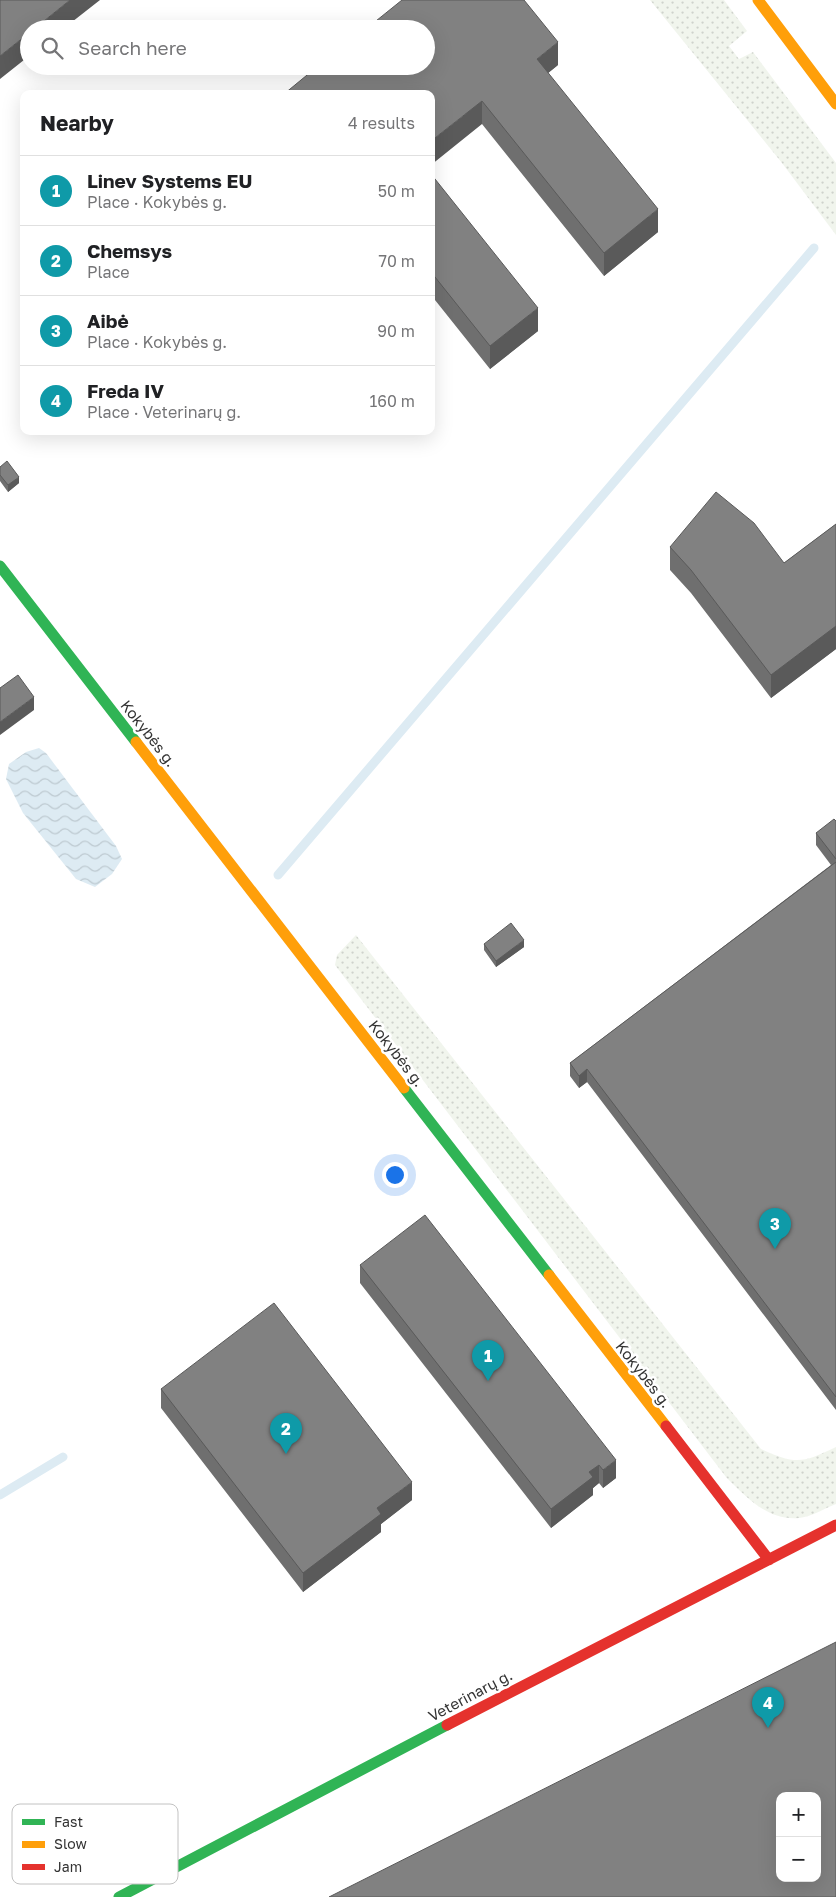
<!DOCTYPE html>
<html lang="en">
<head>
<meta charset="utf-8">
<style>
  :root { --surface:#fff; --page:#f2f2f2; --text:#202124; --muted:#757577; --line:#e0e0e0; --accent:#7a7a7a }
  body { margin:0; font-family:"Golos Text",sans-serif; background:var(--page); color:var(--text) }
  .controls { position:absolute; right:15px; bottom:15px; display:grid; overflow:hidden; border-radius:10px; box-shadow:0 5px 20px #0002 }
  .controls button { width:45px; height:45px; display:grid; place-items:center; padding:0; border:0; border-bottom:1px solid var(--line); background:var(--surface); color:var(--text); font:25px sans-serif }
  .you { position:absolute; left:394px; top:1174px; width:18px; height:18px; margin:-12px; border:4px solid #fff; border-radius:50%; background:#1a73e8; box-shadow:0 0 0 8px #1a73e833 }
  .badge { display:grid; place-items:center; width:32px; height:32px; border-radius:50%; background:var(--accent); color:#fff; font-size:16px; font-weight:700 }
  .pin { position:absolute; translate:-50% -41px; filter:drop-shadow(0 1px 2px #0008) }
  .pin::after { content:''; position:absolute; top:26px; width:18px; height:15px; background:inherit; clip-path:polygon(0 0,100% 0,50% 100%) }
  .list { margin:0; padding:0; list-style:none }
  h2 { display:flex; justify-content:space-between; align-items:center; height:65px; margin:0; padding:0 20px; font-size:21px }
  h2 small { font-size:16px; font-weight:400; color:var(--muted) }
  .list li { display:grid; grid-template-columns:32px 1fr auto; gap:15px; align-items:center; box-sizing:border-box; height:70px; padding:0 20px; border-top:1px solid var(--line) }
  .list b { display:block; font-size:19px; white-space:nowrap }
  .list p { margin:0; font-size:16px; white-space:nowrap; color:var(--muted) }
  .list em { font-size:16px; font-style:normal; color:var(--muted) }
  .icon { flex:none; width:28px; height:28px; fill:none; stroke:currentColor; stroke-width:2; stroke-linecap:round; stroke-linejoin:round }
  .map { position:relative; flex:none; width:836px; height:1897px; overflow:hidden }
  .search { position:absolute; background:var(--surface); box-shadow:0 5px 20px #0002; left:20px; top:20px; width:415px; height:55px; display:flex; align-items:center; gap:12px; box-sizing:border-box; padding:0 18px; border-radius:28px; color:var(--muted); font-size:19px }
  .panel { position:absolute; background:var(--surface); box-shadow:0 5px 20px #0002; left:20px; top:90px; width:415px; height:345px; border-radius:10px }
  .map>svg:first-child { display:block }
</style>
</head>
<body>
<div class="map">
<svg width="836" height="1897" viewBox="0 0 836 1897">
  <defs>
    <pattern id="green-dots" width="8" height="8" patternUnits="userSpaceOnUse" patternTransform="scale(1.25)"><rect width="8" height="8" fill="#f1f5ed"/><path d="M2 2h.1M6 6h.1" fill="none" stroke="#cfd2cc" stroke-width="1.8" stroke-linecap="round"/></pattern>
    <pattern id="water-waves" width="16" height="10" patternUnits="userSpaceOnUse" patternTransform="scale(1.25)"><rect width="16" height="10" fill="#ddebf3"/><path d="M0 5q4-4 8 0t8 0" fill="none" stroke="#becad1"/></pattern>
  </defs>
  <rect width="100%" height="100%" fill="#fff"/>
  <path fill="url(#green-dots)" d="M650,0H724L747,31L729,46L739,59L753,52L836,163V235L782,163Z
    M356,935L761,1449C796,1465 803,1463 836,1447V1504C825,1508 811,1517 799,1518C768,1521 746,1497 726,1477L335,965L337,955Z"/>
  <path fill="url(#water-waves)" d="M39,748L46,753L116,846L122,859L112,874L95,887L76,879L23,813L6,779L9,764L26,752Z"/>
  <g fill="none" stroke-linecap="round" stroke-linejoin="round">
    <path stroke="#ddebf3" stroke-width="9" d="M278,875L814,248
      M0,1495L63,1457"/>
    <path stroke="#30b455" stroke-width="11" d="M0,566L136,742
      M404,1088L549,1275
      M119,1897L447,1725"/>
    <path stroke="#ff9f0a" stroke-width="11" d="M758,0L836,104
      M136,742L404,1088
      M549,1275L666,1426"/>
    <path stroke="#e5322d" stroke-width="11" d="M666,1426L769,1560
      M447,1725L836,1525"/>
  </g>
  <path fill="#6f6f6f" d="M558,65L548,73L658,232L604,276L482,124L431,94Z
    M431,174L538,331L490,369L431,295Z
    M0,467L19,483L8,492L0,481Z
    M836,524V649L771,698L691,593L670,570V547L784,563Z
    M836,821V1410L587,1082L579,1088L570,1076V1063L831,865L816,845V833Z
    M484,944L524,947L496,967L484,950Z
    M360,1265L616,1478L603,1488L599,1483L593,1488V1495L551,1528L360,1283Z
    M161,1389L412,1500L381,1524V1532L303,1592L161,1408Z"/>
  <path fill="#5a5a5a" d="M70,0H100L63,29H34Z
    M29,33V56L0,79V56Z
    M558,42V65L537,82V59Z
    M482,101V124L431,165V141Z
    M658,209V232L604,276V253Z
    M538,308V331L490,369V346Z
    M19,477V483L8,492V485Z
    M836,626V649L771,698V675Z
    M34,697V710L0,735V722Z
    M524,940V947L496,967V961Z
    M587,1069V1082L579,1088V1076Z
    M616,1460V1478L603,1488V1470Z
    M599,1465V1483L593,1488V1495L551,1528V1509L589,1472Z
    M412,1482V1500L381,1524V1532L303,1592V1573L377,1508Z"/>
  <path fill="#818181" stroke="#5a5a5a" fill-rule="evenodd" d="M0,0H70L34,29H29V33L0,56Z
    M402,0H524L558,42L537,59L658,209L604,253L482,101L431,141V94H284L318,66H426V29H366Z
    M431,174L538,308L490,346L431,272Z
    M7,461L19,477L8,485L0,475V467Z
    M716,492L754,523L784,563L836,524V626L771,675L691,570L670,547Z
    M18,675L34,697L0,722V688Z
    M834,819L836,821V859L816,833Z
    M836,862V1397L587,1069L579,1076L570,1063Z
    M511,923L524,940L496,961L484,944Z
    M425,1215L616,1460L603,1470L599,1465L589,1472L593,1477L551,1509L360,1265Z
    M274,1303L412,1482L377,1508L381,1514L303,1573L161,1389Z
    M836,1642V1897H329ZM780,1796H817V1878H780Z"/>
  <g text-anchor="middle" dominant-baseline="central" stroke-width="5" stroke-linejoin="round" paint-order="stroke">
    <g font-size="15" fill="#333" stroke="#fff">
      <text transform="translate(149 733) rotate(52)">Kokybės g.</text>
      <text transform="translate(397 1053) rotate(52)">Kokybės g.</text>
      <text transform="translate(644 1374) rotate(52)">Kokybės g.</text>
      <text transform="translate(470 1695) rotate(-28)">Veterinarų g.</text>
    </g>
  </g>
  <rect x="12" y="1804" width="166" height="80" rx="8" fill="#fff" stroke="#c2c2c2" stroke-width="1"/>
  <rect x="22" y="1819" width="23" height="6" fill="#30b455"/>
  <rect x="22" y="1841" width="23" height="7" fill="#ff9f0a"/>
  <rect x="22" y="1864" width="23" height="6" fill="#e5322d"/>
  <g font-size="14" fill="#333">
    <text x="54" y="1827">Fast</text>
    <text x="54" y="1849">Slow</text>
    <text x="54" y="1872">Jam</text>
  </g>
</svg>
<div class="controls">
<button>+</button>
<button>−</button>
</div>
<div class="you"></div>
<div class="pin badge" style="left:488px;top:1381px;background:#0f9aa8">1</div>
<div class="pin badge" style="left:286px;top:1454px;background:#0f9aa8">2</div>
<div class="pin badge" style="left:775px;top:1249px;background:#0f9aa8">3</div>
<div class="pin badge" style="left:768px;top:1728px;background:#0f9aa8">4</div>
<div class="search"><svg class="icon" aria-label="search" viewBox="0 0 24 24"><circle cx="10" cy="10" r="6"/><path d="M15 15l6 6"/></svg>Search here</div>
<section class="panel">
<h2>Nearby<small>4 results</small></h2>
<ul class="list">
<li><span class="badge" style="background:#0f9aa8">1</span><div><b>Linev Systems EU</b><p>Place · Kokybės g.</p></div><em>50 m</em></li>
<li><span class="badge" style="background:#0f9aa8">2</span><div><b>Chemsys</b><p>Place</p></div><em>70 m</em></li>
<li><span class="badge" style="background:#0f9aa8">3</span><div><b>Aibė</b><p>Place · Kokybės g.</p></div><em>90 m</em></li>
<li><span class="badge" style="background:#0f9aa8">4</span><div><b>Freda IV</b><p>Place · Veterinarų g.</p></div><em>160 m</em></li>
</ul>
</section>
</div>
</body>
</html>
